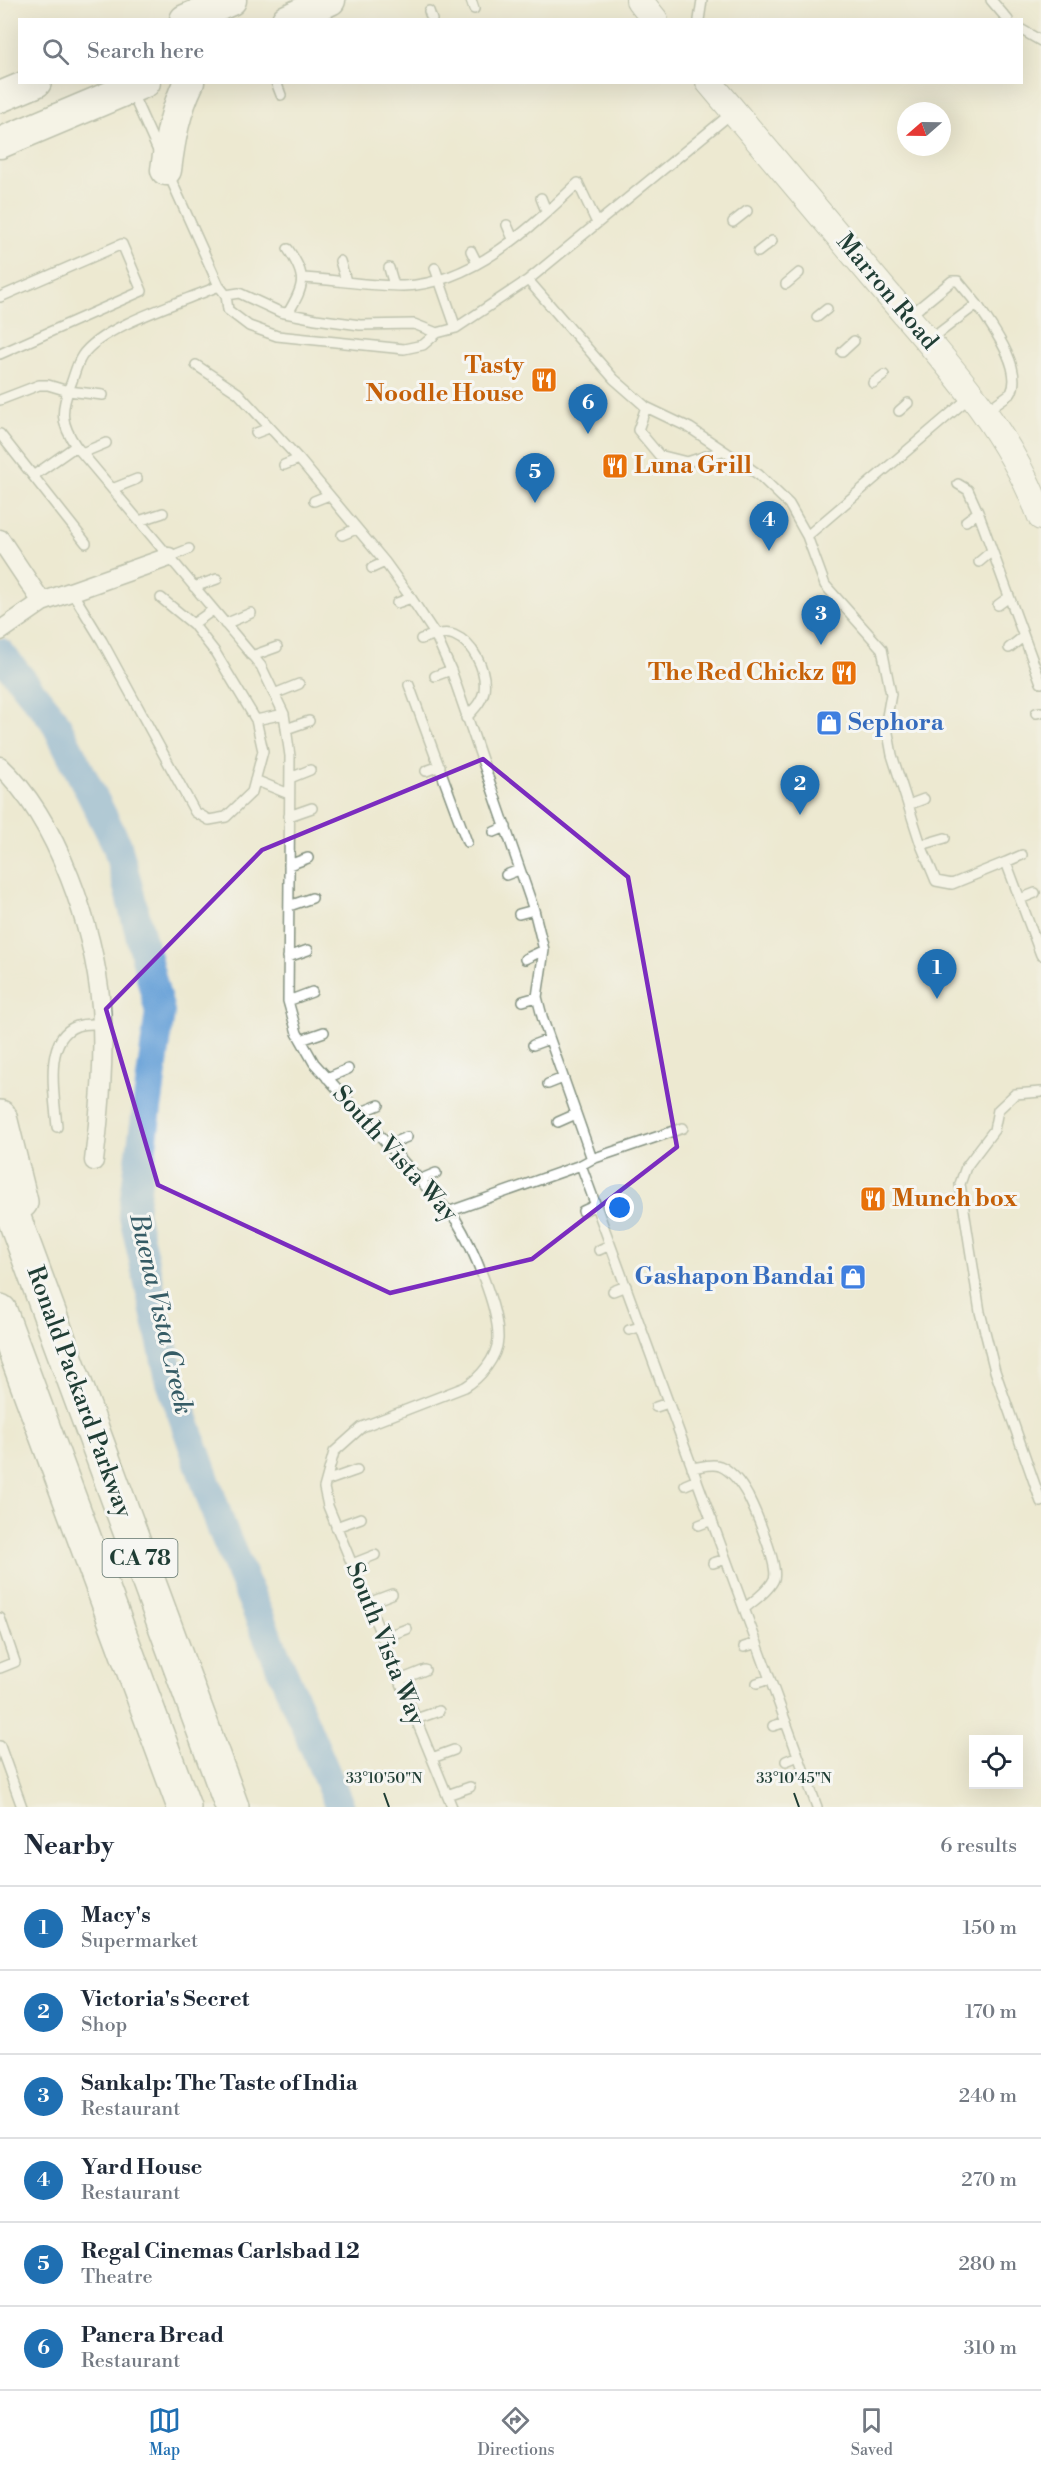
<!DOCTYPE html>
<html lang="en">
<head>
<meta charset="utf-8">
<style>
  :root { --surface:#fff; --page:#f2f2f3; --text:#1f2937; --muted:#747a83; --line:#e0e1e3; --accent:#1f6fb2 }
  body { margin:0; font-family:"Libre Bodoni",serif; background:var(--page); color:var(--text) }
  .controls { position:absolute; right:18px; bottom:18px; display:grid; overflow:hidden; border-radius:0px; box-shadow:0 6px 24px #0002 }
  .controls button { width:54px; height:54px; display:grid; place-items:center; padding:0; border:0; border-bottom:2px solid var(--line); background:var(--surface); color:var(--text); font:30px sans-serif }
  .compass { position:absolute; left:897px; top:102px; width:54px; height:54px; border-radius:50%; background:var(--surface); box-shadow:0 6px 24px #0002; rotate:250deg }
  .you { position:absolute; left:620px; top:1208px; width:21px; height:21px; margin:-15px; border:4px solid #fff; border-radius:50%; background:#1a73e8; box-shadow:0 0 0 9px #1a73e833 }
  .badge { display:grid; place-items:center; width:39px; height:39px; border-radius:50%; background:var(--accent); color:#fff; font-size:20px; font-weight:700 }
  .pin { position:absolute; translate:-50% -50px; filter:drop-shadow(0 2px 3px #0008) }
  .pin::after { content:''; position:absolute; top:32px; width:21px; height:18px; background:inherit; clip-path:polygon(0 0,100% 0,50% 100%) }
  .list { margin:0; padding:0; list-style:none }
  h2 { display:flex; justify-content:space-between; align-items:center; height:78px; margin:0; padding:0 24px; font-size:26px }
  h2 small { font-size:20px; font-weight:400; color:var(--muted) }
  .list li { display:grid; grid-template-columns:39px 1fr auto; gap:18px; align-items:center; box-sizing:border-box; height:84px; padding:0 24px; border-top:2px solid var(--line) }
  .list b { display:block; font-size:22px; white-space:nowrap }
  .list p { margin:0; font-size:20px; white-space:nowrap; color:var(--muted) }
  .list em { font-size:20px; font-style:normal; color:var(--muted) }
  .icon { flex:none; width:33px; height:33px; fill:none; stroke:currentColor; stroke-width:2; stroke-linecap:round; stroke-linejoin:round }
  .map { position:relative; flex:none; width:1041px; height:1807px; overflow:hidden }
  .search { position:absolute; background:var(--surface); box-shadow:0 6px 24px #0002; left:18px; right:18px; top:18px; height:66px; display:flex; align-items:center; gap:15px; box-sizing:border-box; padding:0 21px; border-radius:0px; color:var(--muted); font-size:22px }
  .sheet { height:582px; background:var(--surface) }
  nav { display:flex; justify-content:space-around; align-items:center; box-sizing:border-box; height:84px; border-top:2px solid var(--line); background:var(--surface); font-size:16px; color:var(--muted) }
  nav a { display:grid; justify-items:center; gap:3px }
  nav .on { color:var(--accent) }
  .map>svg:first-child { display:block }
</style>
</head>
<body>
<div class="map">
<svg width="1041" height="1807" viewBox="0 0 1041 1807">
  <rect width="100%" height="100%" fill="#f6f6f2"/>
  <filter id="ink" filterUnits="userSpaceOnUse"><feTurbulence type="fractalNoise" baseFrequency=".0167" numOctaves="2"/><feDisplacementMap in="SourceGraphic" scale="12" xChannelSelector="R" yChannelSelector="G"/><feConvolveMatrix kernelMatrix="1 2 1 2 8 2 1 2 1" color-interpolation-filters="sRGB"/></filter>
  <filter id="wash" filterUnits="userSpaceOnUse"><feTurbulence type="fractalNoise" baseFrequency=".008" numOctaves="4" result="noise"/><feDisplacementMap in="SourceGraphic" scale="24" xChannelSelector="R" yChannelSelector="G"/><feGaussianBlur stdDeviation="1.35" result="paint"/><feColorMatrix in="noise" values="0 0 0 0 0 0 0 0 0 0 0 0 0 0 0 0 0 1.4 0 .05"/><feComposite in="paint" operator="in"/></filter>
  <g filter="url(#wash)">
    <rect width="100%" height="100%" fill="#ede9d1"/>
    <g fill="none" stroke-linecap="round" stroke-linejoin="round">
      <path stroke="#69a2d8" stroke-width="30" d="M0,653L54,720L117,845L160,1012L133,1212L170,1379L222,1529L340,1807"/>
    </g>
  </g>
  <g filter="url(#ink)">
    <g fill="none" stroke-linecap="round" stroke-linejoin="round">
      <defs>
        <path id="service" d="M471,0L474,9
          M991,0L1008,20
          M429,11L432,20
          M699,20L702,0
          M1022,30L1041,41
          M276,82L281,95
          M131,91L159,153
          M168,173L219,286
          M541,198L547,213
          M733,222L747,211
          M507,225L513,239
          M288,249C307,277 305,285 288,313
          M471,251L477,263
          M758,252L772,241
          M340,261L346,281
          M389,268L394,285
          M435,268L456,328
          M303,278C336,280 370,286 403,286C472,284 532,227 578,183L597,223
          M528,280L614,379L646,407L690,428L745,465L759,475L789,504L807,536L825,585L882,649L891,694L886,722L892,755L921,845L936,881L952,884L1006,862L1041,955
          M786,284L799,273
          M226,295L239,293L280,312L316,319L360,325L414,324L437,333
          M0,297L122,244L142,291L0,354
          M817,317L827,309
          M908,317L952,281H958L977,304
          M931,339L977,304C990,324 1024,368 1011,393L986,411
          M842,352L854,341
          M196,365L238,393L299,459L385,562L411,598L435,634L451,670L534,910L544,950L537,997L543,1020L592,1159L581,1165L817,1807
          M873,383L884,375
          M0,400L39,385H48L68,391L103,395
          M646,407L638,430L659,455L687,462L722,451
          M899,411L908,403
          M256,433L269,428
          M0,434L86,543
          M82,453L106,443
          M284,465L299,459
          M33,476L76,446
          M958,484L968,490L978,512L1041,683
          M112,489L137,479
          M314,501L329,495
          M139,521L163,513
          M966,521L978,512
          M342,535L356,529
          M807,536L970,397
          M169,557L189,549
          M979,562L992,551
          M372,568L385,562
          M194,587L217,579
          M72,592L102,641L195,812L209,820L226,817L252,792L263,751L256,720L215,652L193,624L161,598
          M397,603L411,598
          M998,605L1009,597
          M193,624L213,610
          M225,624L251,613
          M421,639C431,636 444,631 454,635C473,643 487,670 484,691C482,702 473,710 466,718
          M1009,648L1023,637
          M252,656L277,647
          M435,676L451,670
          M409,685L467,842
          M274,694L299,684
          M1036,713L1041,712
          M256,720L284,714
          M286,729L309,721
          M426,771L440,766
          M290,778L310,770
          M255,780L289,794
          M908,805L924,799
          M289,816L312,808
          M494,832L506,827
          M921,845L945,838
          M1006,862L1022,855
          M289,865L308,858
          M506,875L519,870
          M1020,899L1035,893
          M289,906L312,898
          M519,914L534,910
          M288,957L308,950
          M525,959L544,950
          M288,1001L312,992
          M523,1001L537,997
          M301,1040L324,1032
          M533,1045L549,1039
          M327,1078L348,1069
          M548,1084L563,1078
          M1041,1092L1015,1094L998,1110L994,1130L966,1167L960,1184L980,1312L995,1371L1041,1502
          M359,1113L379,1105
          M558,1122L576,1114
          M57,1127C55,1099 42,1038 77,1026C84,1023 93,1024 101,1024
          M387,1145L407,1137
          M592,1159L683,1128
          M419,1180L436,1173
          M583,1211L596,1205
          M448,1212L581,1165
          M599,1250L610,1245
          M613,1291L626,1286
          M629,1330L640,1327
          M656,1407L668,1403
          M692,1468C701,1467 711,1463 720,1466C732,1471 742,1485 748,1496C755,1510 779,1566 774,1579C769,1591 753,1601 744,1609
          M326,1481L357,1470
          M685,1485L697,1480
          M699,1525L712,1520
          M336,1527L361,1518
          M713,1563L726,1559
          M352,1564L375,1555
          M368,1603L392,1594
          M0,1618L15,1662L0,1668
          M382,1638L407,1629
          M744,1647L757,1643
          M400,1680L425,1670
          M757,1683L770,1679
          M416,1719L439,1711
          M773,1726L786,1722
          M0,1746L22,1807
          M432,1758L454,1750
          M786,1761L798,1756
          M447,1795L470,1787
          M452,1807L328,1506L324,1488L334,1452L362,1427L465,1387C480,1378 497,1358 498,1339C499,1308 472,1246 456,1220L314,1063L297,1033L288,1001L290,756L284,714L261,666L76,446C61,424 60,411 70,386C74,377 76,365 82,356C101,326 185,301 219,286L226,295L228,310L249,326L277,336L404,349L423,345L437,333L456,328L528,280L733,112"/>
        <path id="minor" d="M0,539L42,602
          M0,631L42,602L169,557
          M0,766C58,820 94,929 101,1006C105,1058 100,1110 94,1161"/>
        <path id="secondary" d="M639,0L655,20
          M709,82C768,152 826,221 885,291C946,362 1008,428 1041,517"/>
        <path id="primary" d="M185,20L231,0
          M287,20L330,0
          M0,97L36,82
          M0,143L145,82
          M166,170C170,138 175,111 189,82"/>
        <path id="motorway" d="M0,1117L21,1202
          M0,1180L232,1807
          M0,1311L184,1807"/>
      </defs>
      <use href="#service" stroke="#869382" stroke-width="12"/>
      <use href="#minor" stroke="#869382" stroke-width="21"/>
      <use href="#secondary" stroke="#869382" stroke-width="28"/>
      <use href="#primary" stroke="#869382" stroke-width="33"/>
      <use href="#motorway" stroke="#869382" stroke-width="36"/>
      <use href="#service" stroke="#fff" stroke-width="9"/>
      <use href="#minor" stroke="#fff" stroke-width="18"/>
      <use href="#secondary" stroke="#fff" stroke-width="26"/>
      <use href="#primary" stroke="#fff" stroke-width="30"/>
      <use href="#motorway" stroke="#fff" stroke-width="33"/>
    </g>
  </g>
  <path d="M0 0H1041V1807H0ZM483,759L628,877L677,1147L532,1259L390,1293L158,1185L106,1009L262,850Z" fill="#ede9d1" fill-opacity=".55" fill-rule="evenodd"/>
  <path fill="none" stroke="#7b2cbf" stroke-width="4.5" stroke-linejoin="round" d="M483,759L628,877L677,1147L532,1259L390,1293L158,1185L106,1009L262,850Z"/>
  <path fill="none" stroke="#1f3d34" stroke-width="2" d="M384,1793L389,1807M794,1793L799,1807"/>
  <defs>
    <symbol id="restaurant-square" viewBox="-11 -11 22 22"><rect x="-9" y="-9" width="18" height="18" rx="4" fill="#e8710a" stroke="#f6f6f2"/><path d="M-5-6h1v4h1v-4h1v4h1v-4h1v5L-1.5 .5V6h-2V.5L-5-1ZM5-6V6H3V1.5H1.5Q1.5-4 5-6Z" fill="#fff"/></symbol>
    <symbol id="shop-square" viewBox="-11 -11 22 22"><rect x="-9" y="-9" width="18" height="18" rx="4" fill="#3f7fe0" stroke="#f6f6f2"/><path d="M-5-2.5h2.3a2.7 3.5 0 0 1 5.4 0H5L5.5 6h-11ZM-1.5-2.5h3a1.5 2.3 0 0 0-3 0Z" fill="#fff"/></symbol>
  </defs>
  <g fill-rule="evenodd">
    <use href="#restaurant-square" x="529" y="365" width="30" height="30"/>
    <use href="#restaurant-square" x="600" y="451" width="30" height="30"/>
    <use href="#restaurant-square" x="829" y="658" width="30" height="30"/>
    <use href="#shop-square" x="814" y="708" width="30" height="30"/>
    <use href="#restaurant-square" x="858" y="1184" width="30" height="30"/>
    <use href="#shop-square" x="838" y="1262" width="30" height="30"/>
  </g>
  <g text-anchor="middle" dominant-baseline="central" stroke-width="6" stroke-linejoin="round" paint-order="stroke">
    <rect fill="#f6f6f2" stroke="#60746d" stroke-width="1.5" x="102.5" y="1539" width="75" height="38" rx="4.5"/>
    <g font-size="22" font-weight="bold" fill="#1f3d34">
      <text x="140" y="1558">CA 78</text>
    </g>
    <g font-size="24" fill="#1f3d34" stroke="#f6f6f2">
      <text transform="translate(887 292) rotate(50)">Marron Road</text>
      <text transform="translate(395 1154) rotate(48)">South Vista Way</text>
      <text transform="translate(79 1392) rotate(70)">Ronald Packard Parkway</text>
      <text transform="translate(385 1644) rotate(68)">South Vista Way</text>
    </g>
    <g font-size="24" font-weight="bold" fill="#c56008" stroke="#f6f6f2" text-anchor="end">
      <text x="524" y="366">Tasty<tspan x="524" dy="28">Noodle House</tspan></text>
      <text x="634" y="466" text-anchor="start">Luna Grill</text>
      <text x="824" y="673">The Red Chickz</text>
      <text x="892" y="1199" text-anchor="start">Munch box</text>
    </g>
    <g font-size="24" font-weight="bold" fill="#366cbe" stroke="#f6f6f2" text-anchor="start">
      <text x="848" y="723">Sephora</text>
      <text x="834" y="1277" text-anchor="end">Gashapon Bandai</text>
    </g>
    <g font-size="26" font-style="italic" fill="#355b65" stroke="#f6f6f2">
      <text transform="translate(161 1314) rotate(77)">Buena Vista Creek</text>
    </g>
  </g>
  <g font-size="15" text-anchor="middle" fill="#1f3d34" stroke="#f6f6f2" stroke-width="6" stroke-linejoin="round" paint-order="stroke">
    <text x="384" y="1783">33°10'50"N</text>
    <text x="794" y="1783">33°10'45"N</text>
  </g>
</svg>
<div class="controls">
<button><svg class="icon" aria-label="locate" viewBox="0 0 24 24"><circle cx="12" cy="12" r="6"/><path d="M12 2v4M12 18v4M2 12h4M18 12h4"/></svg></button>
</div>
<svg class="compass" viewBox="-18 -18 36 36"><path d="M0-13l5 13h-10z" fill="#e53935"/><path d="M0 13l5-13h-10z" fill="#747a83"/></svg>
<div class="you"></div>
<div class="pin badge" style="left:937px;top:999px">1</div>
<div class="pin badge" style="left:800px;top:815px">2</div>
<div class="pin badge" style="left:821px;top:645px">3</div>
<div class="pin badge" style="left:769px;top:551px">4</div>
<div class="pin badge" style="left:535px;top:503px">5</div>
<div class="pin badge" style="left:588px;top:434px">6</div>
<div class="search"><svg class="icon" aria-label="search" viewBox="0 0 24 24"><circle cx="10" cy="10" r="6"/><path d="M15 15l6 6"/></svg>Search here</div>
</div>
<section class="sheet">
<h2>Nearby<small>6 results</small></h2>
<ul class="list">
<li><span class="badge">1</span><div><b>Macy's</b><p>Supermarket</p></div><em>150 m</em></li>
<li><span class="badge">2</span><div><b>Victoria's Secret</b><p>Shop</p></div><em>170 m</em></li>
<li><span class="badge">3</span><div><b>Sankalp: The Taste of India</b><p>Restaurant</p></div><em>240 m</em></li>
<li><span class="badge">4</span><div><b>Yard House</b><p>Restaurant</p></div><em>270 m</em></li>
<li><span class="badge">5</span><div><b>Regal Cinemas Carlsbad 12</b><p>Theatre</p></div><em>280 m</em></li>
<li><span class="badge">6</span><div><b>Panera Bread</b><p>Restaurant</p></div><em>310 m</em></li>
</ul>
</section>
<nav>
<a class="on"><svg class="icon" aria-label="map" viewBox="0 0 24 24"><path d="M3 6l6-2 6 2 6-2v14l-6 2-6-2-6 2zM9 4v14M15 6v14"/></svg>Map</a>
<a><svg class="icon" aria-label="directions" viewBox="0 0 24 24"><path d="M12 3l9 9-9 9-9-9zM9 14v-3h6M13 9l2 2-2 2"/></svg>Directions</a>
<a><svg class="icon" aria-label="saved" viewBox="0 0 24 24"><path d="M7 4h10v16l-5-4-5 4z"/></svg>Saved</a>
</nav>
</body>
</html>
